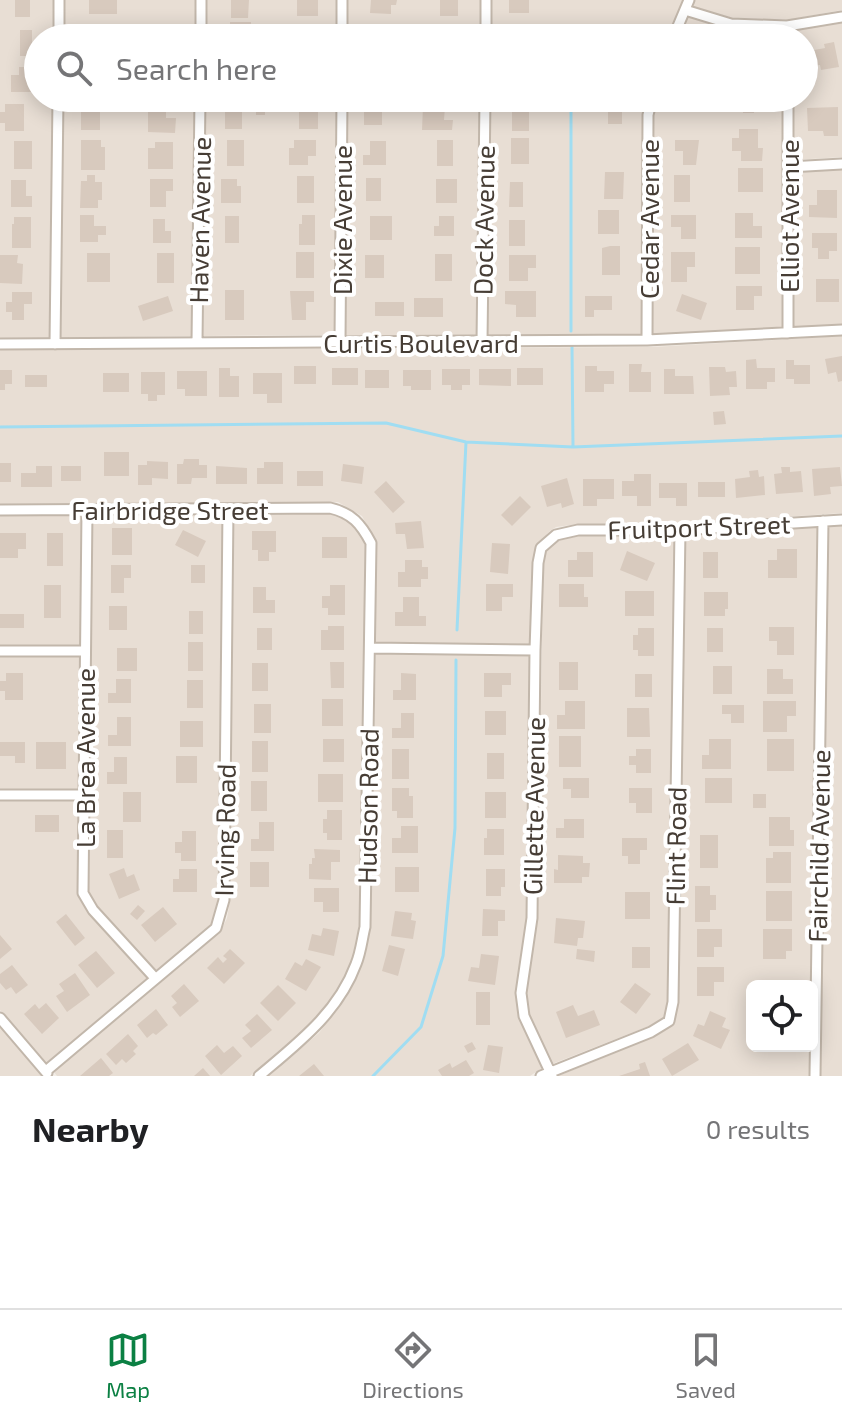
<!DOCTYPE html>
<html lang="en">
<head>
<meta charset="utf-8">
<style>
  :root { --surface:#fff; --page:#f6f6f6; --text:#202124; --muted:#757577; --line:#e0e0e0; --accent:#0b8043 }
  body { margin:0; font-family:"Exo 2",sans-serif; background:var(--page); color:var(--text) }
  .controls { position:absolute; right:24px; bottom:24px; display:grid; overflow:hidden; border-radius:12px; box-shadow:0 4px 20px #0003 }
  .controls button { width:72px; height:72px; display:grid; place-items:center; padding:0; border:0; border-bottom:2px solid var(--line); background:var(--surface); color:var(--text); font:40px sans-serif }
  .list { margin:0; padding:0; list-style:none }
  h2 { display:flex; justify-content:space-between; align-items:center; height:104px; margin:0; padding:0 32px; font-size:34px }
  h2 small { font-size:26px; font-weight:400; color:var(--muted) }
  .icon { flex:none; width:44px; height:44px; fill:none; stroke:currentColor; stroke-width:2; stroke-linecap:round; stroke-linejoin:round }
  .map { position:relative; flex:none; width:842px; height:1076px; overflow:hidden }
  .search { position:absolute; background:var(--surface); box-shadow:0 4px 20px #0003; left:24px; right:24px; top:24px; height:88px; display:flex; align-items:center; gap:20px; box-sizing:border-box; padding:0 28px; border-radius:44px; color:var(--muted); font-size:30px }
  .sheet { height:232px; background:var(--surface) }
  nav { display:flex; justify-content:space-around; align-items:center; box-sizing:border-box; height:112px; border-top:2px solid var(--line); background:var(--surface); font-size:22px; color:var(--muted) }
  nav a { display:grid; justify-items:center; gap:4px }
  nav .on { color:var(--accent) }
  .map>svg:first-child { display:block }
</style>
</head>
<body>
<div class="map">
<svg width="842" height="1076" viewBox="0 0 842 1076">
  <rect width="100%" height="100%" fill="#f3ede6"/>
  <path fill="#e8ded4" d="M0,0H54V38H38V98H53L50,338H0Z
    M65,0H196L195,38H64Z
    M207,0H337V38H206Z
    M348,0H481L480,38H347Z
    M492,0H683L668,38H491Z
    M694,0H842V10L787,20L732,18L692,6Z
    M688,17L731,30L782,32V38H679Z
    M842,23V157L794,160L793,98H804V38H793V31Z
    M63,98H195L192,336L61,338Z
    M205,98H336L335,335L203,336Z
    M347,98H480L476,336L345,335Z
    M490,98H647L643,114L642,334L487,336Z
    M658,98H783V328L653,334L654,116Z
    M842,169V324L794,327V172Z
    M842,336V513L680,524H578L556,527L550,531L536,546L532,563L530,644L376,642L375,540L362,516L338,502L0,504V350L653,347Z
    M330,514L338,516L355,526L365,545L360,927L352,961L337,991L313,1023L250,1076H57L54,1072L220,933L227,918L230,900L234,515Z
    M223,515L217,913L212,924L156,971L97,906L89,891L92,516Z
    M0,516H81L80,645H0Z
    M828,526H842V1076H820Z
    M818,527L811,986H752V1046H810L809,1076H558L654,1037L675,1022L678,1002L685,536Z
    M578,536H675L667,1001L665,1017L649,1026L552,1064L529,1014L526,993L538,918L543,564L546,551L558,541Z
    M376,654L529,656L527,918L515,994L519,1018L542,1068L530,1076H268L319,1033L346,998L362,964L370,927Z
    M0,657H80L78,789H0Z
    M0,801H78L79,896L90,914L147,978L46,1063L0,1010Z
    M0,1027L42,1075V1076H0Z"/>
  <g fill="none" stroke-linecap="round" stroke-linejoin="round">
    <path stroke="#a0ddf2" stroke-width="3" d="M571,98V331
      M572,346L573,447
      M0,427L386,423L466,442L573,447L842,436
      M457,630L466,442
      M373,1076L421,1027L443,956L455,828L456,660"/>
  </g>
  <path fill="#d8cabe" d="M15,0H30V17H15Z
    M89,0H117V14H89Z
    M231,0H249L248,18H231Z
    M297,0H318V16H297Z
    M371,0H397L396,5H391V14L370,13Z
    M440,0H458V16H440Z
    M509,0H529V13H509Z
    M230,22H251V38H230Z
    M298,25H315V38H298Z
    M511,25H528V38H511Z
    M82,26H101V38H82Z
    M160,26H174V38H160Z
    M375,27H391V38H375Z
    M444,27H461V38H444Z
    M20,30H32V56H20Z
    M834,42L839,67L821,70L820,65L811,66L809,51L825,48L824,44Z
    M19,67H35V92H11V75H19Z
    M608,98H622V124H608Z
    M743,98H754V113H743Z
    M256,100H265V115H256Z
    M364,100H382V125H364Z
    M81,101H100V130H81Z
    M148,101H166V118H176L175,133L148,132Z
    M225,102H242V129H225Z
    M5,104H24V131H5V123H0V112H5Z
    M512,104H529V131H512Z
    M299,106H318V129H299Z
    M423,106H445L444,120H453L452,130H422Z
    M838,107V136H824L823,131H808L807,108Z
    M739,129H758V148H763L762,161H741V151H732V138H739Z
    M511,138H529V164H511Z
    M81,140H101V147H105V170H81Z
    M227,140H244V166H227Z
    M294,140H316V156H308V165H289V148H294Z
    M437,140H453V166H437Z
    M675,140H699L696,165H683V151H675Z
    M14,141H32V169H14Z
    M370,141H386V165H363V155H370Z
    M155,142H173V169H148V148H155Z
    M738,168H763V192H738Z
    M605,172H624L623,199H604Z
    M87,175H95V182H102V200H98V208H80L81,181H87Z
    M674,175H690V202H674Z
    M297,176H314V203H297Z
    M366,178H381V201H366Z
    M150,179H173V191H166V207H150Z
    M221,179H237V186H241V203H221Z
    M436,179H457V203H436Z
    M11,180H26V196H32V207H11Z
    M510,182H523V207H509Z
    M817,190H837V218L809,217V205H817Z
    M598,210H619V234H598Z
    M735,213H753V226H762V238H735Z
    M80,215H94V226H106V235H98V242H80Z
    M302,215H315V245H299V224H302Z
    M671,215H696V239H681V227H671Z
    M225,216H239V243H225Z
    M370,216H392V240H370Z
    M439,216H454V236H434V226H439Z
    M14,217H31V248H12V224H14Z
    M153,219H165V231H171V243H153Z
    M509,220H525V246H509Z
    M812,233H837V251H829V259H818V248H812Z
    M610,246H620V275H602V248Z
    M735,247H760V274H735Z
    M296,252H314V278H296Z
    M671,252H695V267H687V282H671Z
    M87,253H110V282H87Z
    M157,253H174V283H157Z
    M435,254H452V281H435Z
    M0,255H18L17,263L23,264L22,284L0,283Z
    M365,255H384V278H365Z
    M509,255H536V268H528V281H509Z
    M816,279H839V302H816Z
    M736,286H762V296H754V310H736Z
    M225,290H244V320H225Z
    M290,291H314V302H306V320H292Z
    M505,291H536V317H516V305L505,304Z
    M12,292H32V304H24V320H12V312H6V302H12Z
    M682,294L707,303L701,320L676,311Z
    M168,296L173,311L143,321L138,306Z
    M585,296H612V310H594V317H585Z
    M414,298H443V317H414Z
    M375,302H404V316H375Z
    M842,356V381L838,382L836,372L828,374L825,359Z
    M756,359L757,368H775V382H767V389H746V360Z
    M786,360H794V365H810V384H794V379H786Z
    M629,364H642L641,372H651V392H629Z
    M294,366H316V384H294Z
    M585,366H597V371H614V384H604V392H585Z
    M709,367H725L726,372L736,371L737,387H729L730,395L710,396Z
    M219,368H230V376H239V397H219Z
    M332,368H358V385H332Z
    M517,368H543V385H517Z
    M442,369H470V385H462V390H451V385H442Z
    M479,369H511V386L479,385Z
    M664,369H675V376H693L694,394H664Z
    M0,370H12V384H5V390H0Z
    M365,370H389V388H365Z
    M403,370H431V390H411V386H403Z
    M177,371H207V396H185V389H177Z
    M141,372H165V395H157V401H148V394H141Z
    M103,373H129V392H103Z
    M253,373H282V403H267V394H253Z
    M25,375H47V387H25Z
    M724,411L726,424L714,425L713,412Z
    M104,452H129V476H104Z
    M184,459H199V465H207V478H192L191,484H177V464H183Z
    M147,461L168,462V479L152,478V485H138V465H147Z
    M264,462H283V484H257V468H264Z
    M0,463H11V482H0Z
    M343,464L364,467L362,484L341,481Z
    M36,466H52V487H21V473H36Z
    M61,466H81V481H61Z
    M216,466L247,468V484H216Z
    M781,467H790V472L801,471L803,492L776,494L774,474L782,473Z
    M840,467L842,486L830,487L831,494L814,496L812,469Z
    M758,470L759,477L764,476L765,495L736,498L735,479L750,477L749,471Z
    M297,471H323V486H297Z
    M634,474H651V506H637V496H622V481H634Z
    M567,478L574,504L562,508L561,503L547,507L541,486Z
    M583,479H614V499H597V506H583Z
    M386,481L405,502L393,513L374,492Z
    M698,482H725V497H698Z
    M659,483H687V506H676V498H659Z
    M520,496L531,507L512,526L501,515Z
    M421,521L424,548L407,549L405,534H396L395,523Z
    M112,528H132V555H112Z
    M183,530L206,541L198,557L175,545Z
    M252,531H276V552H269V561H258V550H252Z
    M0,533H26V549H18V558H0Z
    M47,533H63V566H47Z
    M322,537H347V558H322Z
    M492,543L510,544L508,574L490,572Z
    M777,549H797V578H768V560H777Z
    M627,551L655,563L647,581L620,570Z
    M577,552H593V577H568V560H577Z
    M703,552H718V578H703Z
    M405,560H422V567H428V579H421V587H398V572H405Z
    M111,565H131V578H124V593H111Z
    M191,565H205V583H191Z
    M486,584H513V597H502V611H486Z
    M559,584H584V597H588V607H559Z
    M44,585H61V618H44Z
    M330,585H345V615H328V608H322V596H330Z
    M253,587H266V600H275V613H253Z
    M625,591H654V616H625Z
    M704,592H728V609H725V616H704Z
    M403,597H419V616H426V626H395V612H403Z
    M109,606H127V630H109Z
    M189,611H203V634H189Z
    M0,614H24V628H0Z
    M328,626H344V650H321V630H328Z
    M769,627H794V655H777V641H769Z
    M257,628H272V650H257Z
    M638,628H654V656H638V650H633V635H638Z
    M707,628H723V652H707Z
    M188,642H203V671H188Z
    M117,648H137V671H117Z
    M330,662H344V688H331Z
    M559,662H578V690H559Z
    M252,663H268V691H252Z
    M713,666H732V694H713Z
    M767,669H783V679H793V694H767Z
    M6,673H23V700H5V691H0V681H6Z
    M401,673L416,674V700H393V690H401Z
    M484,673H511V685H502V697H484Z
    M635,674H652V697H635Z
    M116,679H131V703H108V693H116Z
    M187,680H203V708H187Z
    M322,699H343V726H322Z
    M565,701H585V729H557V715H565Z
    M763,701H796V716H787V732H763Z
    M254,704H271V733H254Z
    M722,705H744V723H731V714H722Z
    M627,708H649L650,737H627Z
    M485,711H506V735H485Z
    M401,713H414V738H392V728H401Z
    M117,717H131V746H108V735H117Z
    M180,721H203V747H180Z
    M559,736H581V767H559Z
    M323,739H344V762H323Z
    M709,739H731V769H702V755H709Z
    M767,739H794V771H767Z
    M252,741H268V772H252Z
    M0,742H25V763H15V756H0Z
    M36,742H66V769H36Z
    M392,749H409V779H392Z
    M636,749H651V773H636V765H629V756H636Z
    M487,753H504V779H487Z
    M176,756H197V783H176Z
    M114,757H127V784H107V772H114Z
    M318,774H343V802H318Z
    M563,778H589V798H571V789H563Z
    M705,778H732V803H705Z
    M251,781H267V811H251Z
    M392,788H409V796H413V818H397V811H392Z
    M629,788H652V813H636V803H629Z
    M123,792H141V822H123Z
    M485,792H506V818H485Z
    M753,794H766V808H753Z
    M327,810H342V840H327V833H323V819H327Z
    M35,815H59V832H35Z
    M769,817H790V830H794V846H769Z
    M564,819H584V838H556V828H564Z
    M259,822H274V851H251V839H259Z
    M401,826H418V853H392V838H401Z
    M487,829H504V855H484V838H487Z
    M107,830H123V858H107Z
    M182,831H196V861H181V853H175V842H182Z
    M700,835H718V868H700Z
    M622,838H647V850H640V864H628V856H622Z
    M314,849L340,850V862H331V880L309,879V864H312V858H315Z
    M773,852H791V883H766V858H773Z
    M558,855L583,856V863H590L589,877H582V883H554V869L558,870Z
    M250,862H269V887H250Z
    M395,867H419V892H395Z
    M124,868L127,877L134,874L140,890L119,899L109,874Z
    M179,869H197V892H173V879H179Z
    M486,869H505V887H501V896H486Z
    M695,886H710V895H716V910H710V922H695Z
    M314,888H339V912H323V902H314Z
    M766,891H792V921H766Z
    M625,892H650V919H625Z
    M138,905L145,911L137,920L130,914Z
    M163,907L177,924L155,942L141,925Z
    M483,909L505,910V921H498V936H482Z
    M395,911L412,913L411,920L416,921L413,939L391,936Z
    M66,914L85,938L75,946L56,922Z
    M556,918L585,921L583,938H578L577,946L554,943Z
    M323,928L339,931L334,956L308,950L312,934L321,936Z
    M697,929H722V947H714V957H697Z
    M763,929H792V951H786V959H763Z
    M0,935L12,949L0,959Z
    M389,945L405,949L398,976L382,971Z
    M632,947H650V968H632Z
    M230,949L245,963L224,984L207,968L218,957L223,963L227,959L223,956Z
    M577,949L595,951L594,962L576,959Z
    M96,951L115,973L97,988L78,965Z
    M481,954L499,956L495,985L468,981L471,967L479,968Z
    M306,959L321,967L306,991L285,979L295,962L302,966Z
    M12,965L28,985L16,994L11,987L6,990L0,983V974Z
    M697,967H724V982H714V996H697Z
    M75,973L90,995L67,1012L56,996L64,991L59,984Z
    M635,983L651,994L636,1014L620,1002Z
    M184,984L199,1001L180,1017L172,1007L177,1003L171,996Z
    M278,985L296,1003L278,1021L260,1003Z
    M476,992H490V1025H476Z
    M46,1003L59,1018L42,1034L24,1014L35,1004L39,1009Z
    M573,1005L578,1016L594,1010L600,1025L566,1038L556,1012Z
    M156,1009L168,1025L156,1035L153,1033L147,1038L137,1025Z
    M710,1011L726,1018L722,1027L730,1030L721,1049L693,1036L698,1024L704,1026Z
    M257,1014L272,1030L251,1048L242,1038L251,1031L245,1025Z
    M128,1034L138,1046L133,1051L136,1054L126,1063L122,1059L116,1065L106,1054Z
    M472,1042L476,1049L468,1053L464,1046Z
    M688,1043L699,1060L672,1076L662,1059Z
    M217,1045L224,1053L233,1046L242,1056L221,1075L205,1056Z
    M488,1045L503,1047L499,1073L483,1070Z
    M101,1058L113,1073L109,1076H80Z
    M466,1060L474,1073L469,1076H442L438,1070L450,1063L452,1068Z
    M645,1062L650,1076H619L640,1069L639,1064Z
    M314,1064L324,1076H299Z
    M203,1068L210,1076H194Z"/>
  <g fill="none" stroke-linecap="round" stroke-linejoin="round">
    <defs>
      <path id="minor" d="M685,10L731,24L787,26L842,17
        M787,26V38
        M59,38V0
        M201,38V0
        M342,38V0
        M486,38V0
        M673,38L689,0
        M788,98V333
        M789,167L842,164
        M647,340L648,115L652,98
        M197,342L200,98
        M340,342L342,98
        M482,342L485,98
        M0,344L647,340L842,330
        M55,344L58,98
        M0,510L330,508C352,513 361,524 371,543L365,927C362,939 361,952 356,964C338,1013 298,1043 259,1076
        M87,510L83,893L93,910L155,978
        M371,648L535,650
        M0,651H85
        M0,795H83
        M0,1018L47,1073
        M46,1071L216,928L224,900L228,509
        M541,1076L651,1032L669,1021L673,1002L680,530
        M552,1076L524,1016L521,993L532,918L535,650L538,563L541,548L556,535L578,530H680L842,520
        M815,1076L823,521"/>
    </defs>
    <use href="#minor" stroke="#c2b7ab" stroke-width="13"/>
    <use href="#minor" stroke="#fff" stroke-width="9"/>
  </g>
  <g text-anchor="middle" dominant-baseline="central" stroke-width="8" stroke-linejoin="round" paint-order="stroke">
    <g font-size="26" fill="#463d35" stroke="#fff">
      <text transform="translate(788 216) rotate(-90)">Elliot Avenue</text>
      <text transform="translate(648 219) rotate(-90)">Cedar Avenue</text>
      <text transform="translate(199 220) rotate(-89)">Haven Avenue</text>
      <text transform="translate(341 220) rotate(-90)">Dixie Avenue</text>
      <text transform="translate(483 220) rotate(-89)">Dock Avenue</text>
      <text x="421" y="342">Curtis Boulevard</text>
      <text x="170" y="509">Fairbridge Street</text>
      <text transform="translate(699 526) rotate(-2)">Fruitport Street</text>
      <text transform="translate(84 758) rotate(-90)">La Brea Avenue</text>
      <text transform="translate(367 806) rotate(-89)">Hudson Road</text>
      <text transform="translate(533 806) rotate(-89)">Gillette Avenue</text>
      <text transform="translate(224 830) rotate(-89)">Irving Road</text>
      <text transform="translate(675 846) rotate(-89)">Flint Road</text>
      <text transform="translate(818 846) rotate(-89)">Fairchild Avenue</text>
    </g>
  </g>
</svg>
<div class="controls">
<button><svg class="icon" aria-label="locate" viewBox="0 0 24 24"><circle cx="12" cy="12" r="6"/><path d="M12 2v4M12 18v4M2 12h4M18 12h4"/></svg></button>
</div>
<div class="search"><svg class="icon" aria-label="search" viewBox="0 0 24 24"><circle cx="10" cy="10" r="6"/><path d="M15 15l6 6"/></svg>Search here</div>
</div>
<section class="sheet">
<h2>Nearby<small>0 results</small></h2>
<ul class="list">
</ul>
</section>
<nav>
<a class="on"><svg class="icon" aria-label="map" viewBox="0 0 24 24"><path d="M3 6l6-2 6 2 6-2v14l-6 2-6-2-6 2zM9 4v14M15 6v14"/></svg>Map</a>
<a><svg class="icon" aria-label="directions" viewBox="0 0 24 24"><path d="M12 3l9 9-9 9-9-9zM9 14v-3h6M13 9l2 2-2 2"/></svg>Directions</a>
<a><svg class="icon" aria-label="saved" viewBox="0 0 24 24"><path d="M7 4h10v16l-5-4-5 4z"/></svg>Saved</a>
</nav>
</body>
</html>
